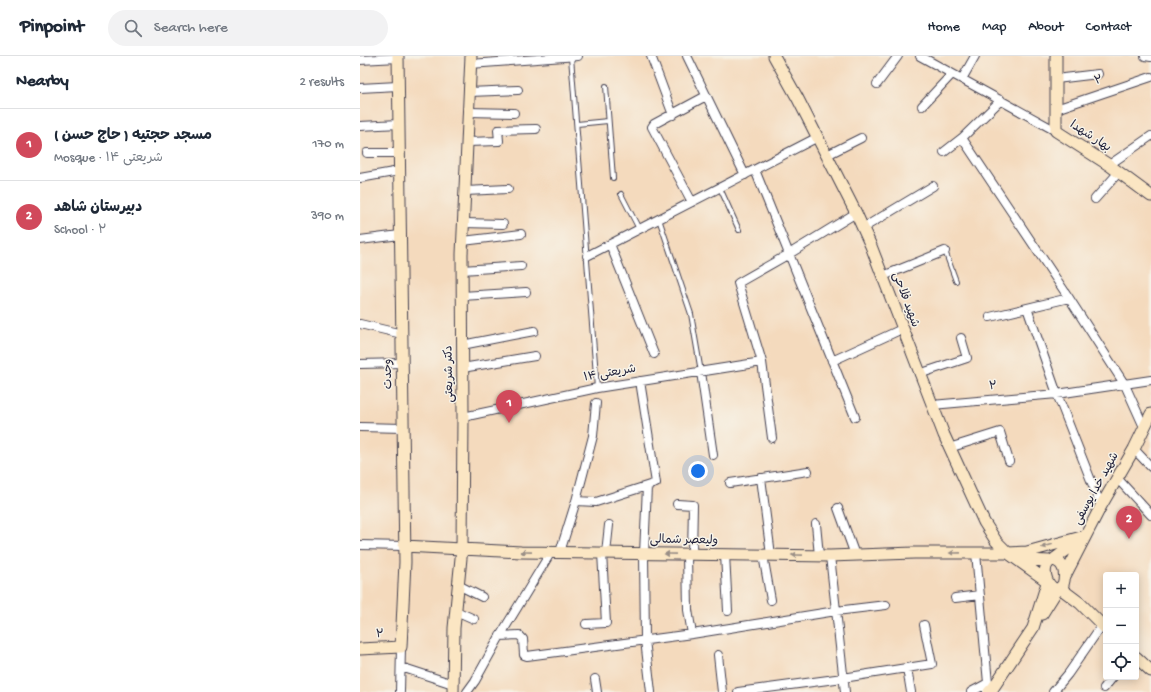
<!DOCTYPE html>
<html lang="en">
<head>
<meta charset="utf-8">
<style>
  :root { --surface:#fff; --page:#f2f2f3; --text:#1f2937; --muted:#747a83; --line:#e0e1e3; --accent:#d1495b }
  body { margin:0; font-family:"Gochi Hand","Playpen Sans Arabic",sans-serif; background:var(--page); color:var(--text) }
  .controls { position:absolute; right:12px; bottom:12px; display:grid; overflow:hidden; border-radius:4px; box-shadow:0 2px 10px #0003 }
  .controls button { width:36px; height:36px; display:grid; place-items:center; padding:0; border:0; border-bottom:1px solid var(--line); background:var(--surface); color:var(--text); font:20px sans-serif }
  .you { position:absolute; left:338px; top:415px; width:14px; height:14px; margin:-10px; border:3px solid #fff; border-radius:50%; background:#1a73e8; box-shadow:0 0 0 6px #1a73e833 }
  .badge { display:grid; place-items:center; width:26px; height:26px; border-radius:50%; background:var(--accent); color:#fff; font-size:13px; font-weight:700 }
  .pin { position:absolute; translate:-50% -33px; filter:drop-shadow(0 1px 2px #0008) }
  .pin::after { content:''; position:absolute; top:21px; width:14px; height:12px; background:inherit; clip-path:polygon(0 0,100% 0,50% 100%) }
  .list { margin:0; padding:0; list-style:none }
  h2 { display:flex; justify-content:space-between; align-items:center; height:52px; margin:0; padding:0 16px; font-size:17px }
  h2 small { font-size:13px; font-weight:400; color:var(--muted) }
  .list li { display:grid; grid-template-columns:26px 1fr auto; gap:12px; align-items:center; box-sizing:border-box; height:72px; padding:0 16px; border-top:1px solid var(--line) }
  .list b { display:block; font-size:15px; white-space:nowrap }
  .list p { margin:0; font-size:13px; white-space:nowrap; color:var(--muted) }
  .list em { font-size:13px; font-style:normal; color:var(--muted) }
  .icon { flex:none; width:22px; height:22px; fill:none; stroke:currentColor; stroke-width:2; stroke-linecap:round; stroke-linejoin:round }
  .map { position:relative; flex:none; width:791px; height:636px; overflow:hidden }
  header { display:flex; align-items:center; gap:24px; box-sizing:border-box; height:56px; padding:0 20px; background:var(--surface); border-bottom:1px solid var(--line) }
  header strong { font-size:19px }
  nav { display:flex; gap:22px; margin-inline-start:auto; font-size:14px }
  .search { width:280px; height:36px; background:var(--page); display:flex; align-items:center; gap:10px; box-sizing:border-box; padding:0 14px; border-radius:22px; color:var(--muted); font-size:15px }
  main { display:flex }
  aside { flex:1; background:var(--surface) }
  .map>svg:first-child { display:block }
</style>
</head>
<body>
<header>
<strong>Pinpoint</strong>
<div class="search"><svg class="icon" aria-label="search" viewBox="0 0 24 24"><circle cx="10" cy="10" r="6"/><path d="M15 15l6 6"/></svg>Search here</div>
<nav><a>Home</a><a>Map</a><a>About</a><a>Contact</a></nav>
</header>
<main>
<aside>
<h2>Nearby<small>2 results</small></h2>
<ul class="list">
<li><span class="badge">1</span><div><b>مسجد حجتیه ( حاج حسن )</b><p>Mosque · شریعتی ۱۴</p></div><em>170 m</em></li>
<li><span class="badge">2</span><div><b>دبیرستان شاهد</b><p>School · ۲</p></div><em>390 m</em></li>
</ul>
</aside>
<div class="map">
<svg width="791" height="636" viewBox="0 0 791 636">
  <rect width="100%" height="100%" fill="#f7f3e8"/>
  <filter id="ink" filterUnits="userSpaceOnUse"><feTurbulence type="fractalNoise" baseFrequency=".025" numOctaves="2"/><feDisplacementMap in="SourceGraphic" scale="8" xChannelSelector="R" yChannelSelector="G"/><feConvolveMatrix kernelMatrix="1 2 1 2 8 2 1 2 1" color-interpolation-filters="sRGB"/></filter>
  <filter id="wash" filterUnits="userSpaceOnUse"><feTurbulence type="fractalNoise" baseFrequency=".012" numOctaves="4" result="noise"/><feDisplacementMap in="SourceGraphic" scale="16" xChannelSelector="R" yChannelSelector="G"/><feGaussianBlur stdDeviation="0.9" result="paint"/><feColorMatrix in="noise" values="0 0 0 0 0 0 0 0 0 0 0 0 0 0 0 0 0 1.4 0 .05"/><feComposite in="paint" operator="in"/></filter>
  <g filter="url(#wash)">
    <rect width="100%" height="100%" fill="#f4dabd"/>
  </g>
  <g filter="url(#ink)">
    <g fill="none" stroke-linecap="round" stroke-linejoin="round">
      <defs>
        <path id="lane" d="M211,1L237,332
          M246,30L253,122
          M217,68L248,65
          M360,132L379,174
          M261,138L279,173
          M299,163L331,258L341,316
          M585,195L596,225"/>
        <path id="street" d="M291,0L313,59
          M327,0L385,119
          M560,0L696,75
          M785,0L791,1
          M0,4L38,2
          M110,8L218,0
          M602,23L615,0
          M696,23L738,18
          M517,28L538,0
          M0,32L38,30
          M109,36L158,34
          M562,50L592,18
          M696,53L791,21
          M108,56L154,57
          M0,70L39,68
          M602,82L709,242L765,329L784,371
          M107,86L139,85L138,74L176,73
          M584,96L602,82L641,44
          M7,97H39
          M467,99L501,82
          M749,109L791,80
          M395,114L495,361
          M0,122L39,115
          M105,135L148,133
          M735,143L759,116
          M332,146L292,71L294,68L346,40
          M104,167L143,168
          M503,172L573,130
          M0,184L40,179
          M103,185L161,178
          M250,188L294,298
          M227,200L458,81
          M102,214L161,210
          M523,220L585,195
          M102,240L166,236
          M667,252L697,338L741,450
          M630,261L709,242
          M0,268L42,278
          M102,289L174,275
          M472,305L542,273
          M0,308L42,307
          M102,312L175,300
          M341,316L353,399
          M559,318L607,302L601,282
          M572,349L697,338L791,324
          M103,361L237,332L402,306
          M0,371L43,372
          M412,382L402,306L378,227L429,198L496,157
          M589,392L640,376L649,405
          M774,393L791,411
          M401,422L411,499
          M757,422L791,459
          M370,427L448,415
          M287,430L284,498L285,584L291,636
          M216,445L236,446L296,427L280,325
          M317,448L333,449L332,498
          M478,452L495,499
          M456,468L459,500
          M0,489L44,490
          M200,496L216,445L233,380L236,347
          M246,497L249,469
          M616,497L628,627L627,636
          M327,498L328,554L332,578
          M365,498L368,555
          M403,499L411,544
          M470,500L485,636
          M98,529L122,541
          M595,542L620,539
          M96,555L114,563
          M226,568L246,567L242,497
          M140,580L159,579L163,583L164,599L167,600L332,578L476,555L526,549
          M358,599L362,636
          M41,611L93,628
          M547,612L551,636
          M235,623L237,636
          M744,632L753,621
          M40,636L41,591
          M107,636L115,625L140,580L191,496
          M378,636L483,622L572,608L564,569
          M611,636L628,627
          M693,636L708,618L742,569"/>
        <path id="secondary" d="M414,0L438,43L496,157L511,190L584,379L624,466L636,485L648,497L687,525
          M696,0V75L749,109L791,140
          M44,490L161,496L470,500L554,497H648L667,496L725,480
          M656,500L667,504L689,505
          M693,504C705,506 706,519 703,529L697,534C685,531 680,508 693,504Z
          M693,504L720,484
          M705,520L741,450L774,393L791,358
          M700,532L720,547L746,573
          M682,558L697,534
          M0,593L41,591L45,506L38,0
          M776,601L791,615
          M93,636L94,572L102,492L103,361L102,198L111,0
          M629,636L633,632L673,572L687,527"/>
      </defs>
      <use href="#lane" stroke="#423e4e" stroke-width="6"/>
      <use href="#street" stroke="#423e4e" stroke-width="10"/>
      <use href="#secondary" stroke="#423e4e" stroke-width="13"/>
      <use href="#lane" stroke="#fff" stroke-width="4"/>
      <use href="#street" stroke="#fff" stroke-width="8"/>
      <use href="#secondary" stroke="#fbe6c3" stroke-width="11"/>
    </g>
    <defs><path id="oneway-solid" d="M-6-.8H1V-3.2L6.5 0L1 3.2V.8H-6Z"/></defs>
    <g fill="#998e86">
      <use href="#oneway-solid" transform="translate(687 490) rotate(164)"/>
      <use href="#oneway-solid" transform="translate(166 496) rotate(-179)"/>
      <use href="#oneway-solid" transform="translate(595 497) rotate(179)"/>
      <use href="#oneway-solid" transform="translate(310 498) rotate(-179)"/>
      <use href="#oneway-solid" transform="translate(437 499) rotate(-179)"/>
    </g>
  </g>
  <g text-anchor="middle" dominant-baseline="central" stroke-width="3" stroke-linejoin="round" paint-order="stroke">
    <g font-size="12" fill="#22223b" stroke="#f7f3e8">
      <text transform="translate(739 25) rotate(-19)">۲</text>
      <text transform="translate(730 81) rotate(33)">بهار شهدا</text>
      <text transform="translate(545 244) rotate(70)">شهید فلاحی</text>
      <text transform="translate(29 318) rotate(-91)">وحدت</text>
      <text transform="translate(90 318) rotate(-91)">دکتر شریعتی</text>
      <text transform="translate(250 318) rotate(-10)">شریعتی ۱۴</text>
      <text transform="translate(633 331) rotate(-5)">۲</text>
      <text transform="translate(737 433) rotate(-61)">شهید خدا یوسفی</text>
      <text transform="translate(324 485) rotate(1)">ولیعصر شمالی</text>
      <text transform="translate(20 579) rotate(-2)">۲</text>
    </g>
  </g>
</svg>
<div class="controls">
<button>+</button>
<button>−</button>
<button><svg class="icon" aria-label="locate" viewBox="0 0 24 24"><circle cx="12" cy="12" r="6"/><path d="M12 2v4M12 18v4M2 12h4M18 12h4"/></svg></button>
</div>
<div class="you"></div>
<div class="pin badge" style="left:149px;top:367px">1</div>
<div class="pin badge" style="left:769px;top:483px">2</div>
</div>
</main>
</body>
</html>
